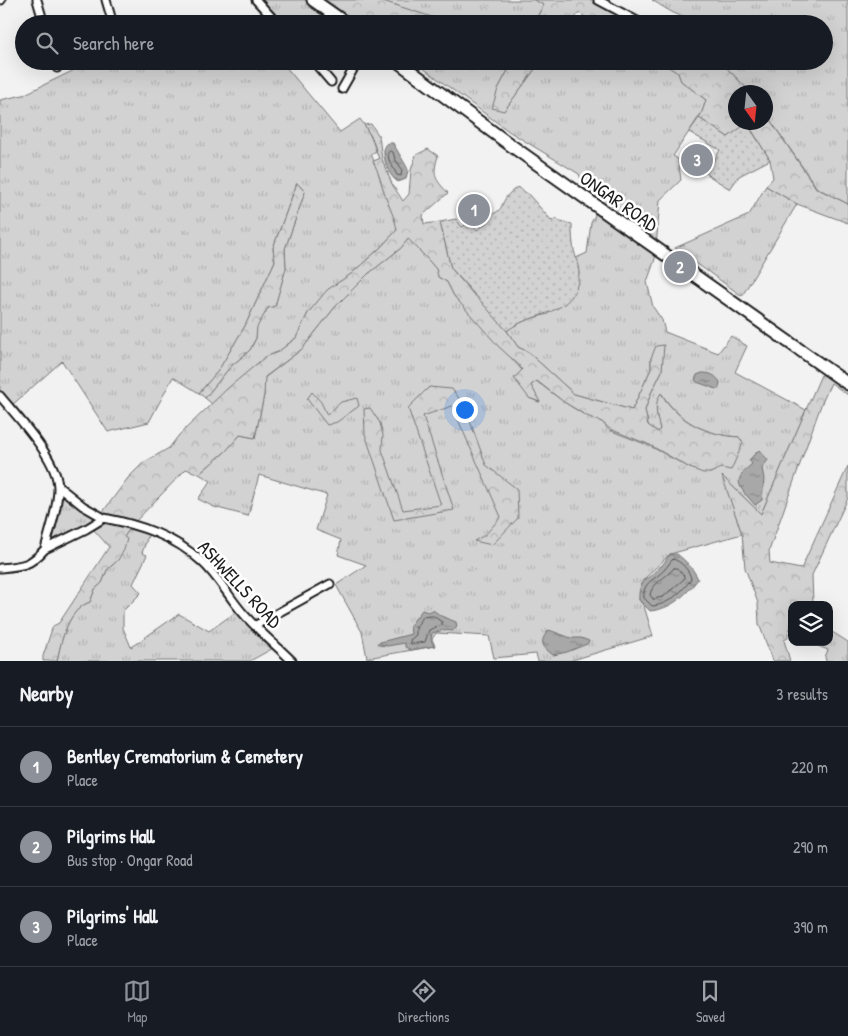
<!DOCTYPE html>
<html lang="en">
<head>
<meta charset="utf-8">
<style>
  :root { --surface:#171b24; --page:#242831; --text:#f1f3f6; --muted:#9ea1a6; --line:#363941; --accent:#8c9099 }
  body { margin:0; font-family:"Patrick Hand",sans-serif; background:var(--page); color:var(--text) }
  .controls { position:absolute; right:15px; bottom:15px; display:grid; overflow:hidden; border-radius:10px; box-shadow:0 5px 20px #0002 }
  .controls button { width:45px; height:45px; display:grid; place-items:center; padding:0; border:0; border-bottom:1px solid var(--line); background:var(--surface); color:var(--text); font:25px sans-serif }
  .compass { position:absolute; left:728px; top:85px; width:45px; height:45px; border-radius:50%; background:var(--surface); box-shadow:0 5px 20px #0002; rotate:165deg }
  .you { position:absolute; left:464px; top:409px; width:18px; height:18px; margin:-12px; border:4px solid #fff; border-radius:50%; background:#1a73e8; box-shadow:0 0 0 8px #1a73e833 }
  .badge { display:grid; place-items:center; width:32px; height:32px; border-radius:50%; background:var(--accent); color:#fff; font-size:16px; font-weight:700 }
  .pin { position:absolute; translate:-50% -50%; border:2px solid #fff; box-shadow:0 1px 5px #0006 }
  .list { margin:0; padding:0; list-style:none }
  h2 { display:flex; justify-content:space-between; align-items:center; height:65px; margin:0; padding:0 20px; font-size:21px }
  h2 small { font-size:16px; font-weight:400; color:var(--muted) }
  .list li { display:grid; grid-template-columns:32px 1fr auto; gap:15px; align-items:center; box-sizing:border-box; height:80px; padding:0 20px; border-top:1px solid var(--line) }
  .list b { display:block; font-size:19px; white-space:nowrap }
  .list p { margin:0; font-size:16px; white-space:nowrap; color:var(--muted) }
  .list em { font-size:16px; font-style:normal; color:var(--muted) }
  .icon { flex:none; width:28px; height:28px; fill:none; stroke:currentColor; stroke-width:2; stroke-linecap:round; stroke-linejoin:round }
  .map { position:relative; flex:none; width:848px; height:661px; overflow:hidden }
  .search { position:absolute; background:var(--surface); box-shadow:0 5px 20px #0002; left:15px; right:15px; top:15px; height:55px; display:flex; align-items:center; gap:12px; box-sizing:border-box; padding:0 18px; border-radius:28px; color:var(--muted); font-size:19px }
  .sheet { height:305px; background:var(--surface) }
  nav { display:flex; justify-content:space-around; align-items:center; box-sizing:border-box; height:70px; border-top:1px solid var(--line); background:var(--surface); font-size:14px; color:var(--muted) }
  nav a { display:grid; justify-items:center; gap:2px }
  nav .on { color:var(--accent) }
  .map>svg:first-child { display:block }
</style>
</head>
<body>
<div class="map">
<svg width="848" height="661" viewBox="0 0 848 661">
  <defs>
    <pattern id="grass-tufts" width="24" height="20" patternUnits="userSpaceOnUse" patternTransform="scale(1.25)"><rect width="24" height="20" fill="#d2d2d2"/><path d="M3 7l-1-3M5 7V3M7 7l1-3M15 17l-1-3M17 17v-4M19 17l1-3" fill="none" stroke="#b4b4b4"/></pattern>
    <pattern id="forest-crowns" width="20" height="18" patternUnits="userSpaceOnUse" patternTransform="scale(1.25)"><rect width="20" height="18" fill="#d2d2d2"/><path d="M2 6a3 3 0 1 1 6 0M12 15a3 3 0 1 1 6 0" fill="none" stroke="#b4b4b4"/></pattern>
    <pattern id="park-dots" width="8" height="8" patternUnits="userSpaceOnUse" patternTransform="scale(1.25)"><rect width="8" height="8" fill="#d2d2d2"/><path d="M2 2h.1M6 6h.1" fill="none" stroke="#b4b4b4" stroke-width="1.8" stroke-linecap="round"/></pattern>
    <pattern id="water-ripples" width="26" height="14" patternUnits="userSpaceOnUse" patternTransform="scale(1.25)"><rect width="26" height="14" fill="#a8a8a8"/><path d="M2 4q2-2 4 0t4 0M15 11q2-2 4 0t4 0" fill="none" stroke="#888"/></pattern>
  </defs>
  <rect width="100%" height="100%" fill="#f2f2f2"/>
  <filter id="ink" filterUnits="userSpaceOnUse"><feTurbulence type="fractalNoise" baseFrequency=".02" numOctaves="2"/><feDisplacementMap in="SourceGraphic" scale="10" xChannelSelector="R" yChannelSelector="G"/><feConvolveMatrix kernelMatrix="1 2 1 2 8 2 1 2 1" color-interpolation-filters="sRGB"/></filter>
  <g filter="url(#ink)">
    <path fill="url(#grass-tufts)" stroke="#777" d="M256,0H313L341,24H278Z
      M380,0H534L544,4L533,24H449Z
      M652,0H848V204L817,188L766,114V92H750L720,61H824V24H703L701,19C679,19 670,11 652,0Z
      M93,61H224L227,66L239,61H281L340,132L360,119C368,129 372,139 376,151L371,154L381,178L385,196L396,221L397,230L380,248L351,274L327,291L308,313L296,338L278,352L265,357L212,404L205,398L230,367L250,350L256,338V327L268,308L275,305L286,268L285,249L305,192L297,183L273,248L275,261L245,326L218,371L199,393L173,377L149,422L108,432L62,361L11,406L0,392V100L23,95Z
      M428,61H513L498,89L504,111L541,61H659L679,73L681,81L706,100L702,112L673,156L678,159L681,180L660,200L655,259L647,282L653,307L662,320L665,332L718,353L731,336L747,346L735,372L806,410L761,514L723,477L742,534L670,554L643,580L639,600L644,606L653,636L569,661H538L536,654L494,658L489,636L436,633L432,639L435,646L367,658L362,632L336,585L366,565L338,555L341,540L316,530L327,495L259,475L248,516L214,507L198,499L211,481L199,474L224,453L240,435L255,438L264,395L263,379L302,349L335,307L368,274L401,248L408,239C411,241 434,266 436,269C437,272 438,275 438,277L447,282L454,296L522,370L529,398L539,402L531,385L536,381L564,402L583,414L602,422L609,430L650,446L690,468L710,473L721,468L739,437C707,435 679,422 662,394C653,404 657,417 660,429L658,432L648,425L645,410L651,393L662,371L663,345L651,358V369L632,410L574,394L528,352L518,347L507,331L513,326L529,319L548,314L579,274L576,258L587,253L591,223L595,215L579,174L510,132L423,68Z
      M766,186L797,204L742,296L675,248L749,215Z
      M58,486L104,518L45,549Z
      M132,525L150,530L142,553L147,555L133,584L141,593L123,611V628L131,647L179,614L209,631L240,609L277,646L250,661H57C61,641 68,609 90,602L95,589L102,583L107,570L118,560L124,537Z
      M829,630L848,642V661H826L825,657L828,650L808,642H829Z"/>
    <path fill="url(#forest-crowns)" stroke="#777" d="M316,0H380L450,23L347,24Z
      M534,0H598L643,24H597L579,13L570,24H533L544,5Z
      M513,61H541L504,111L492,108L498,89Z
      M659,61H720L750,92H736V122H766V114L816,188L848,204V223L797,204L766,186L773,178L770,160L748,124L728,137L699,118L702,112L706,100L681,81L678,73Z
      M371,124L379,136L382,159L392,184L403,201L409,194L411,170L416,155L428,149L438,156C432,176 435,179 448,193L423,215L424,224L440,222L451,268L472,293L482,301L507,331L518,347L528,352L574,394L632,410L651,369V358L656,346L664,345L662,371L651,393L645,410L648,425L658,432L660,429C657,416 653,405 661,393C678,422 707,435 739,437L743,443L731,470L721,468L710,473H703L690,468L650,445L610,429L602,422L587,416L564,402L537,381L531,385L540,402L529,398L514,378L522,370L519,365L499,347L454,296L447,282L438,277C438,275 437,272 436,269C434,266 411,241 408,239L401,248L368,274L335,307L302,349L265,377L264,395L255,438L240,435L226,451L199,474L186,469L132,525L124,537L127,539L124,550L118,560L107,570L102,583L95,589L90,602C68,609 61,641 57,661H43V656L53,626L59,623L109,547L94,530L108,522L109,516L102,513L128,478L143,463L169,448L179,435L228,388L265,357L278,352L296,338L308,313L327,290L351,274L380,248L397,230C395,218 389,207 385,195C381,183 379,173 373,161L379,159L372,138L364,125Z
      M297,183L305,192L285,249L286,268L275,306L268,308L257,327L256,338L250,350L230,367L205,398L199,393L218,371L245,326L275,261L273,248Z
      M848,374V395L831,383L821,405L769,551L770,563L801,569L848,466V498L812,575L813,605H792V624L788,633V638L784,640L790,661H773L759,624L758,603L745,568L742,534L722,476L761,514L821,375Z
      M429,387L452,389L464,405L486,465L517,489L518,518L492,545L474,541L485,535L501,517L452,406L423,416L454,510L394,520L365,434L364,409L370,408L380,423L383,435L382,450L403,510L441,505L408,408Z
      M312,392L321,402L327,415L341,402L357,398L359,406L337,422L327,425L307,399Z"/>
    <path fill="url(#park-dots)" stroke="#777" d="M699,118L728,137L747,123L770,160L739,176L730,189L706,174L720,150L689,132Z
      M517,187L528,194L552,221L556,218L561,222L572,224C572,231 572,237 573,244C574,254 579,264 579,274C576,318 533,310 507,331L451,268L440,222L456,219L462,227L470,222L477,230L486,223L488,216C504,210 499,208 507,196C509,193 514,190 517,187Z"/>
    <path fill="url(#water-ripples)" stroke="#707070" d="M389,143H393C395,147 408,168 408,170C408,172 406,177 406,179L398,182C388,176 381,155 385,145Z
      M702,373C711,373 715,375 720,382L719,388L716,389L697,382L695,380L697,375Z
      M759,450L768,460L762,468L764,479L762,500L755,505C740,487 730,482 752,464L749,460Z
      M670,554H677C686,561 693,568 698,579C685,596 671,609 650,611L639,600C638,580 647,580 660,567C664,564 667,558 670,554Z
      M422,610L428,612L433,610L441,616L456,622L457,627L452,631L444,630L432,633L431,640L434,646L411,650L405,647V643L387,646L379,645L377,643L411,634L410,626Z
      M549,630L571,638H581L589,641L587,644L567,652L553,655C541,646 539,641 549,630Z"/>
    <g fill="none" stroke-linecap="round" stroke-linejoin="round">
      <path stroke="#545454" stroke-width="1" d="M390,151L393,152L395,159L402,169L401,176L397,175L389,160L388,153Z
        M673,559C681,561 690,571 691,579C682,592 668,605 652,606L644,598C642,581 656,580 665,569C668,566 670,562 673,559Z
        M674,568H677L684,576V579L663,597L653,599L650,595C651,584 667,577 674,568Z
        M433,616L442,622V625L429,630L425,642L411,644L410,640L416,635V627L423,617Z"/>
      <defs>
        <path id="street" d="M0,0H1
          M37,0L44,24
          M106,0L113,24
          M256,0L278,24
          M598,0L643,24
          M55,61L57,68
          M313,61L331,82
          M342,89L358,61
          M0,396C18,418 58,459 58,488C58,508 50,529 45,549L86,529L104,518L83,506L58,486
          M104,518C140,525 174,536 201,561C218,576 228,596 242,612C257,630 276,645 292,661
          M0,568C22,566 30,566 45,549
          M256,625L330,584"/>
        <path id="primary" d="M313,0L347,24
          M397,61L509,144L848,384"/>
      </defs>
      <use href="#street" stroke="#1c1c1c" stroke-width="11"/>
      <use href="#primary" stroke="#1c1c1c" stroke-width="15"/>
      <use href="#street" stroke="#fff" stroke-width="7"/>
      <use href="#primary" stroke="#fff" stroke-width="11"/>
    </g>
  </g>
  <g text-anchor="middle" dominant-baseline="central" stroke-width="5" stroke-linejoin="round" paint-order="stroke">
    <g font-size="19" fill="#1c1c1c" stroke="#fff">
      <text transform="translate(619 201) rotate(35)">ONGAR ROAD</text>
      <text transform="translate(240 584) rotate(47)">ASHWELLS ROAD</text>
    </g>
  </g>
</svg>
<div class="controls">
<button><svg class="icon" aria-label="layers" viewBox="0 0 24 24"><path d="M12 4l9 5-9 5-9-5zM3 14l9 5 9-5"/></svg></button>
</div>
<svg class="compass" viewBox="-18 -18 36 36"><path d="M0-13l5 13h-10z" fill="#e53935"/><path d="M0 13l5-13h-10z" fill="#9ea1a6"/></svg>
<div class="you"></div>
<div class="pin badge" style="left:474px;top:210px">1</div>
<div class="pin badge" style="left:680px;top:267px">2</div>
<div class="pin badge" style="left:697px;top:160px">3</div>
<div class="search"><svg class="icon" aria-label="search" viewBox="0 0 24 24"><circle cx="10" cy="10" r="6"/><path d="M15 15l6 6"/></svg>Search here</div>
</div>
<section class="sheet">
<h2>Nearby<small>3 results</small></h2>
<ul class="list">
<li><span class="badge">1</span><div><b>Bentley Crematorium &amp; Cemetery</b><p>Place</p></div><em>220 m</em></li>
<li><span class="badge">2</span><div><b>Pilgrims Hall</b><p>Bus stop · Ongar Road</p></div><em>290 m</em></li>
<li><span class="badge">3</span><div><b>Pilgrims' Hall</b><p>Place</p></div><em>390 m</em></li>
</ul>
</section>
<nav>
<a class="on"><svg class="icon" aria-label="map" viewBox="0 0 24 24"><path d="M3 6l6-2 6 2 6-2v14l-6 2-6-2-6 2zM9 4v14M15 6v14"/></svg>Map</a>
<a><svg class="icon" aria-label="directions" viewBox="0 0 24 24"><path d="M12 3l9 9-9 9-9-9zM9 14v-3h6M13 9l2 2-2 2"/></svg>Directions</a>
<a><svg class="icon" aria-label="saved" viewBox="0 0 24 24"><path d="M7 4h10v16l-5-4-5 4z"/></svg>Saved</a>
</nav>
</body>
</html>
